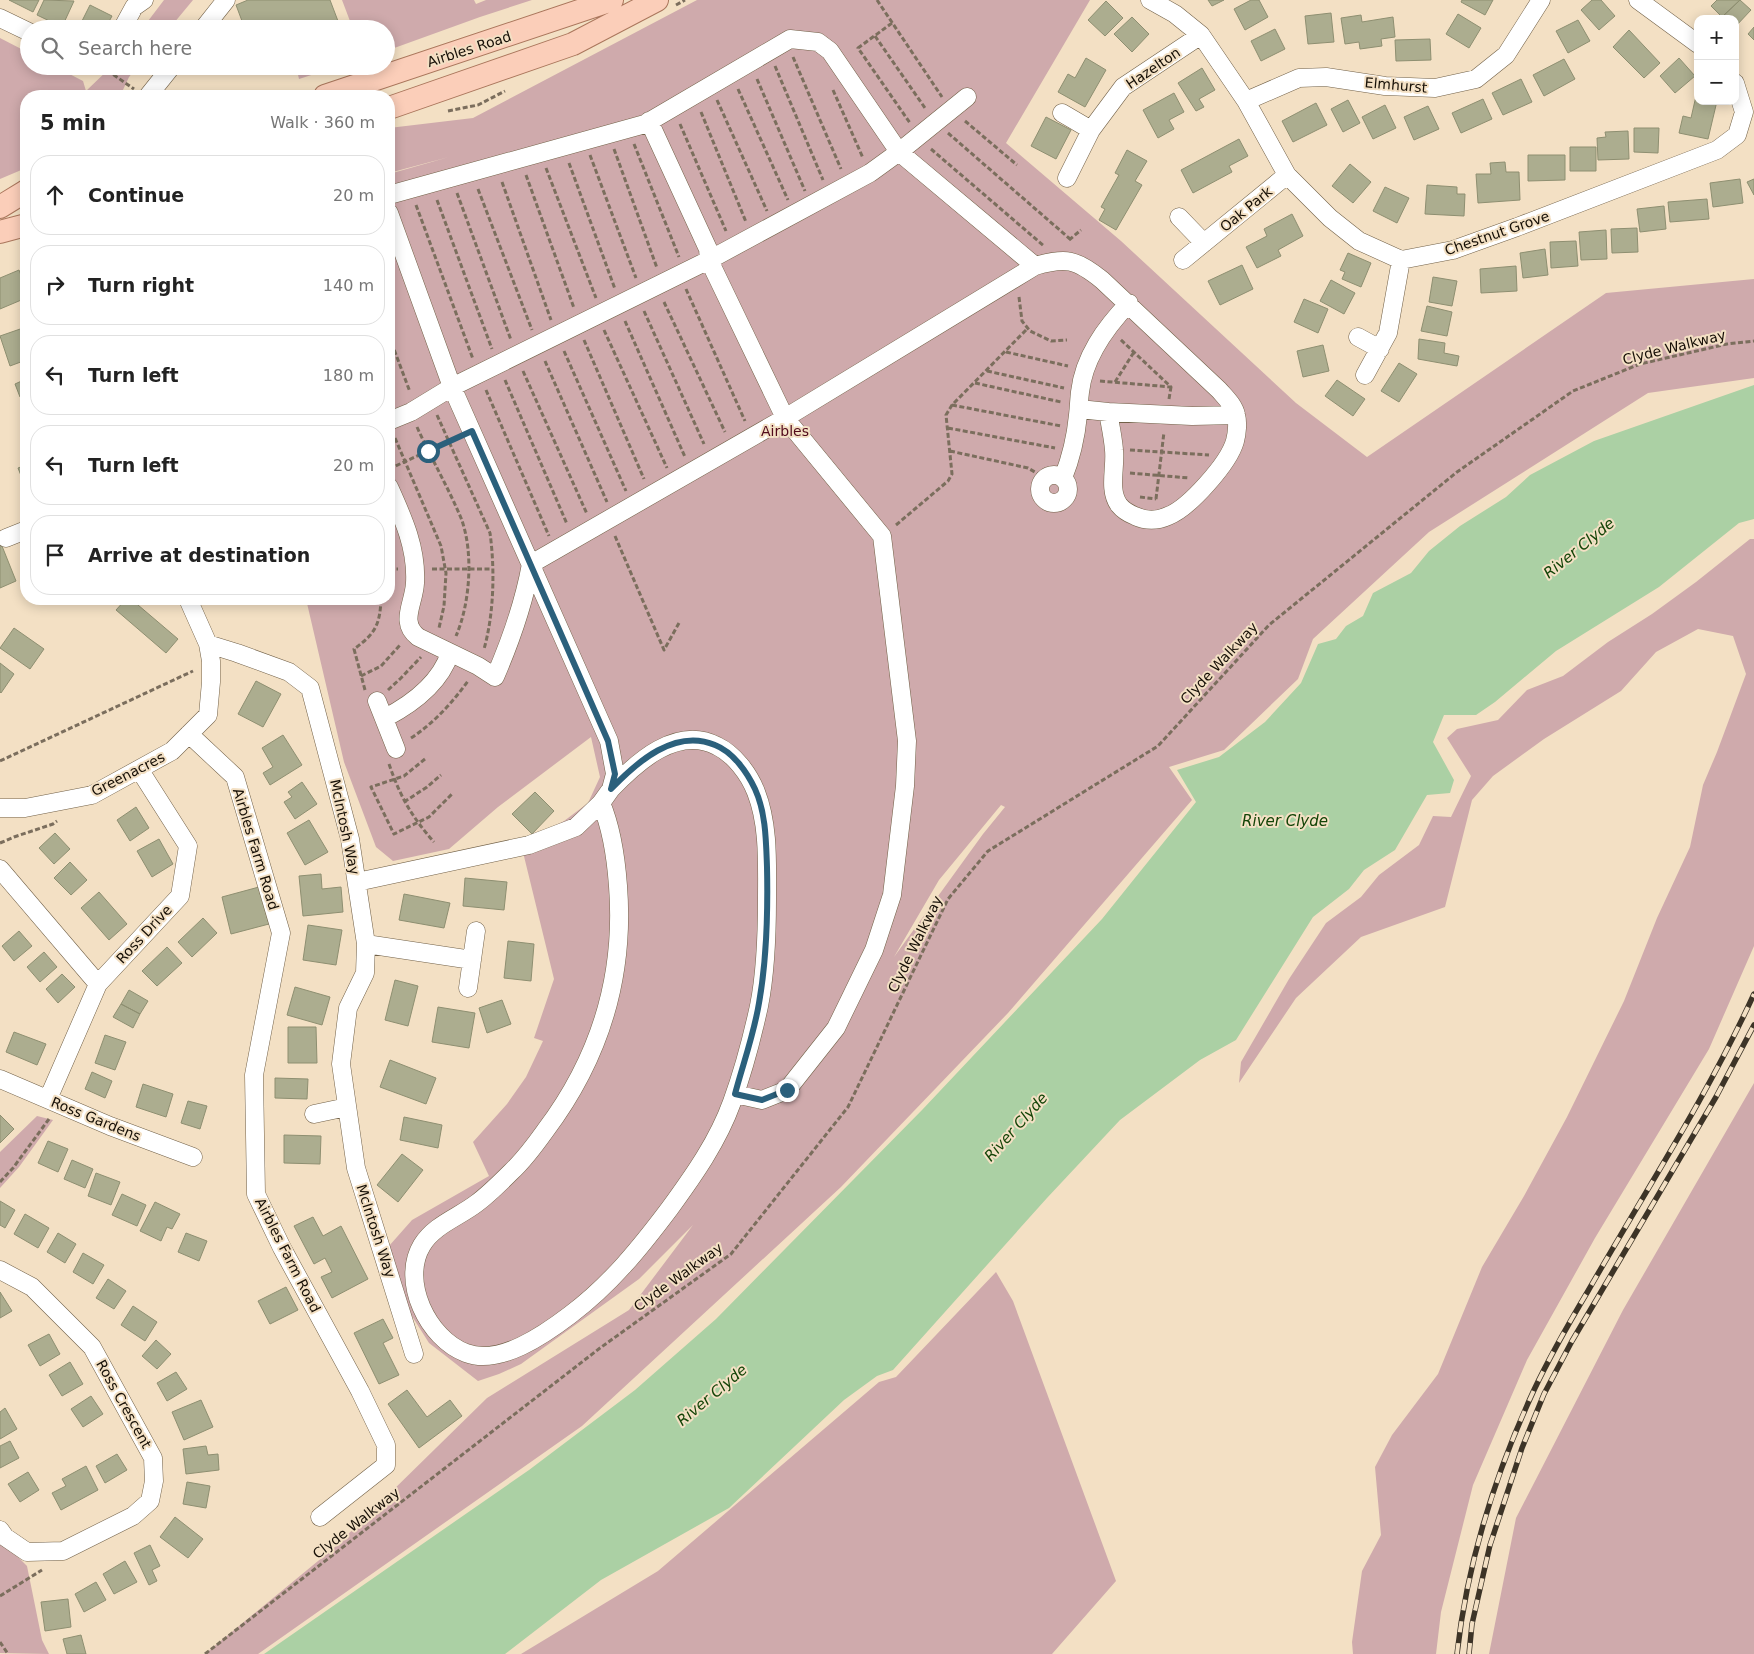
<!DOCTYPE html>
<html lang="en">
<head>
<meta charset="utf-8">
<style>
  :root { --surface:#fff; --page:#f2f2f2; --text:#222; --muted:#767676; --line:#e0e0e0 }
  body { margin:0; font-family:"DejaVu Sans",sans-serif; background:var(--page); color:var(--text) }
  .controls { position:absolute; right:15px; top:15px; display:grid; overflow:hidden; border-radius:10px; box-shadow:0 2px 12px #0003 }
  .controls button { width:45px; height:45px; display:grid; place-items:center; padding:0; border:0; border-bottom:1px solid var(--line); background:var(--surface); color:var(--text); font:25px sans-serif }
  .stop { position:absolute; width:15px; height:15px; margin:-11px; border:4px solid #2b607c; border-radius:50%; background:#fff }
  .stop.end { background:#2b607c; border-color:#fff; box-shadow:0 1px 5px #0008 }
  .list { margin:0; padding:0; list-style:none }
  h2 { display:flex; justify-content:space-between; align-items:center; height:65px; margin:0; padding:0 20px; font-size:21px }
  h2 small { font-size:16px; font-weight:400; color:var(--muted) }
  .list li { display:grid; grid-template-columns:32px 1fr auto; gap:15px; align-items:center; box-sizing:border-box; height:80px; margin:0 10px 10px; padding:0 10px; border:1px solid var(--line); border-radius:20px }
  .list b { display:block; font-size:19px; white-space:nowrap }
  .list em { font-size:16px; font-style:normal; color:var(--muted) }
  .icon { flex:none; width:28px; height:28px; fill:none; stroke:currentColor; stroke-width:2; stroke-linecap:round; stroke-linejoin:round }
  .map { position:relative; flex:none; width:1754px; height:1654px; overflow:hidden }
  .search { position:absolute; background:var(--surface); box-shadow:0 2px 12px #0003; left:20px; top:20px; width:375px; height:55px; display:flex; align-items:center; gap:12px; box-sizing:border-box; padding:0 18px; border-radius:28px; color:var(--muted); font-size:19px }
  .panel { position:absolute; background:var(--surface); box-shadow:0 2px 12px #0003; left:20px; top:90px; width:375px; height:515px; border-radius:20px }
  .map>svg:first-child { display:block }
</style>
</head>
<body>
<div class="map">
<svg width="1754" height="1654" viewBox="0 0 1754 1654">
  <rect width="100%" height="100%" fill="#f3e0c4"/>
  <path fill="#cfaaac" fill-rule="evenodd" d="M164,0H193L169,29H142Z
    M342,0H474L476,4L486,0H532L480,17L386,51V29H353Z
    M697,0H1090L1006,143L1121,241L1296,403L1367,457L1606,293L1754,279V378L1648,393L1429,532L1313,639L1298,679L1224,750L1169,767L1192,800L1008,1013L841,1187L582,1426L258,1654H205L335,1547L487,1398L629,1310L693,1225L639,1279L521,1364L499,1374L478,1381L429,1343L410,1313L389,1246L412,1220L489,1176L473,1142L507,1104L526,1077L543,1041L534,1038L554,979L521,844L564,821L588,803L600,777L591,737L498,807L449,849L393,861L376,847L344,762L306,599H389V174L449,157L389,173V128L473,118ZM1001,805L1005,807L983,834L894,957L939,880Z
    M0,38L29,53V66H54L83,81L86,91L112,66H138L129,77L122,92L124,96H26V168L0,179Z
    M296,66H339L299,79Z
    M1750,539H1754V946L1709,1049L1595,1238L1527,1360L1473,1485L1441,1612L1436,1654H1353L1352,1642L1362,1571L1381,1535L1375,1467L1392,1435L1438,1374L1482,1267L1524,1196L1567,1117L1624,1001L1657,918L1690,847L1703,785L1717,752L1746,674L1733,636L1698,629L1656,652L1621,691L1544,739L1493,776L1472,800L1445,907L1361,937L1296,998L1239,1083L1241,1062L1289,979L1326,923L1361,897L1379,875L1419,845L1433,816L1451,817L1471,776L1447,738L1457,729L1498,720L1527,690L1563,676L1608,642L1652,614L1696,582Z
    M1754,1083V1654H1489L1516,1518L1623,1310Z
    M37,1116L53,1120L19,1167L0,1188V1152Z
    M996,1272L1013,1301L1116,1581L1052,1654H521L658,1571L879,1382L896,1377Z
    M0,1539L27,1566L42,1640L49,1654L0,1653Z"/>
  <path fill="#abd0a4" d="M1754,385V519L1739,523L1659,587L1556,651L1495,702L1476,715H1444L1433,742L1454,780L1450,793L1427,795L1395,850L1364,870L1349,889L1313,917L1236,1040L1200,1060L1120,1120L1047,1198L893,1370L877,1376L844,1400L729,1508L601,1580L505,1654H264L529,1470L635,1390L716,1319L923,1109L1102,919L1196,802L1177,770L1219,757L1265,722L1301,683L1318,644L1336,639L1346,626L1363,616L1373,593L1411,573L1429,551L1460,526L1506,497L1530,475L1594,441Z"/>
  <path fill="#acad8f" stroke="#8e8f71" d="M9,0H39L33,12Z
    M44,0L74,1L62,27L37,15Z
    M248,0H330L341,29H245L236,5Z
    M1208,0H1224L1212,6Z
    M1251,0H1259L1268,17L1245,30L1234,9Z
    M1462,0H1493L1485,15L1461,2Z
    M1592,0H1601L1615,16L1599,30L1581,10Z
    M1717,0H1740L1722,17L1711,6Z
    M1740,0L1751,10L1735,27V19L1722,17Z
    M1106,1L1123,18L1105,36L1088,20Z
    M90,5L112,16L105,29H78Z
    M1331,13L1334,42L1308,44L1305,16Z
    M1458,14L1481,28L1469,48L1446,34Z
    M1361,15L1362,22L1393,17L1395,37L1381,39L1382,46L1360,49L1359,42L1345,44L1341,18Z
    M1132,17L1149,34L1132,52L1114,34Z
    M1578,20L1590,41L1568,53L1556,31Z
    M1754,27V40L1748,34Z
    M1275,29L1285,49L1261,61L1251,41Z
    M1629,30L1660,63L1644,78L1613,47Z
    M1430,39L1431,60L1396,61L1395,40Z
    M1086,58L1106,70L1085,107L1058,92L1068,74L1075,78Z
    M1679,58L1695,76L1675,93L1660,76Z
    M1564,59L1575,79L1544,96L1533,75Z
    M1202,68L1215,90L1199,99L1204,107L1196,111L1178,83Z
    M1521,79L1532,102L1503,115L1492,93Z
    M1174,93L1184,112L1169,120L1174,129L1158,138L1143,110Z
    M1696,96L1698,101H1717L1708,139L1679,133L1683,116L1691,118Z
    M1483,99L1492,119L1461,133L1452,113Z
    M1348,100L1360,123L1343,132L1331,109Z
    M1316,103L1327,125L1293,142L1282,121Z
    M1385,105L1396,128L1373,139L1362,117Z
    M1428,106L1439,129L1414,140L1404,117Z
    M1046,117L1071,130L1056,159L1031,146Z
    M1634,128H1659L1658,153L1634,152Z
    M1628,131L1629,159L1598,160L1597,138L1606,137L1605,132Z
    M1239,139L1248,156L1229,166L1232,172L1193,193L1181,170Z
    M1570,147H1596V171H1570Z
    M1127,150L1147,161L1135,181L1142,185L1116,230L1099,220L1105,209L1101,207L1119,175L1115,173Z
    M1528,155H1565V180L1528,181Z
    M1505,162L1506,172H1519L1520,200L1478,203L1476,174H1491L1490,163Z
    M1350,164L1371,182L1353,203L1332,186Z
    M1740,179L1743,203L1713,207L1710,183Z
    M1754,179V195L1747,182Z
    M1427,185L1457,187V194H1465L1464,216L1425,214Z
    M1385,187L1409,198L1397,223L1373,211Z
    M1707,199L1709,219L1670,222L1668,202Z
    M1664,206L1666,229L1640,232L1637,209Z
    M1292,214L1303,236L1278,250L1281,256L1257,268L1246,247L1267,236L1264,229Z
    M1637,228L1638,252L1612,253L1611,229Z
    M1606,230L1607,259L1581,260L1579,232Z
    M1576,241L1578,266L1551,268L1550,242Z
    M1545,249L1548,275L1523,278L1520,253Z
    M1348,253L1371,263L1361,287L1342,279L1345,272L1340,270Z
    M1242,265L1253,289L1220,305L1208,281Z
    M1516,266L1517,291L1481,293L1480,269Z
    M19,270L26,288V298L0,309V278Z
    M1433,277L1457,281L1452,306L1429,302Z
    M1331,280L1355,293L1344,314L1320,301Z
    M1304,299L1328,309L1318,333L1294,322Z
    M1427,306L1452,312L1447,336L1421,331Z
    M26,327V360L10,366L0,336Z
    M1419,339L1445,343L1444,353L1459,356L1457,366L1418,359Z
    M1323,345L1329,371L1303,377L1297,351Z
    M1399,363L1417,374L1399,402L1381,391Z
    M26,379V395L20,397L15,384Z
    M1337,380L1365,399L1353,416L1325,396Z
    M26,465V488L18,468Z
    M0,541L16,581L0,588Z
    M126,599H131L178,639L166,653L116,610Z
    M14,628L44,649L30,669L0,648Z
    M0,663L14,674L1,693L0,692Z
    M256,681L281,694L263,727L238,714Z
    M283,735L302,765L270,785L263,773L273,767L262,748Z
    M302,782L317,804L295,819L284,802L292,797L288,792Z
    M535,792L554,811L532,834L512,814Z
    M136,807L149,828L130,841L117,820Z
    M309,820L328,852L305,865L287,833Z
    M55,833L70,849L54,864L39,848Z
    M159,839L173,864L152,877L137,851Z
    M70,862L87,880L71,895L54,878Z
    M321,874L322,889L341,887L343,912L303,916L299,876Z
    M465,878L507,882L504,910L463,906Z
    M259,887L269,924L231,934L222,897Z
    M99,892L127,924L109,940L81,908Z
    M404,894L450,903L444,928L399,920Z
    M203,918L217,933L192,957L178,942Z
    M308,925L342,930L336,965L303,960Z
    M19,931L32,946L14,961L2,946Z
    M508,941L534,944L531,981L504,978Z
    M167,947L182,963L157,986L142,971Z
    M44,952L57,967L40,982L27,967Z
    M62,974L75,987L58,1003L46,989Z
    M395,980L418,986L408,1026L385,1020Z
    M295,987L330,997L322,1025L287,1015Z
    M129,990L148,1001L140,1014L121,1004Z
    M502,1000L511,1024L487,1033L479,1008Z
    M121,1004L140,1014L133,1028L113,1017Z
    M438,1007L475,1013L469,1048L432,1042Z
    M288,1027H316L317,1063H288Z
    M14,1032L46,1044L37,1065L6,1052Z
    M105,1035L126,1042L115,1070L95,1063Z
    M390,1060L436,1078L426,1104L380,1087Z
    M92,1072L112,1081L105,1098L85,1089Z
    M275,1078L308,1079L307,1099L275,1098Z
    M143,1084L173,1094L166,1117L136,1107Z
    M188,1101L207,1106L200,1129L181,1123Z
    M0,1115L14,1129L0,1143Z
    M404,1117L442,1125L438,1148L400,1140Z
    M284,1135L321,1136L320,1164L284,1163Z
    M48,1141L68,1149L58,1172L38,1163Z
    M402,1154L423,1170L398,1202L377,1185Z
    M72,1160L93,1169L85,1188L64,1179Z
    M96,1173L120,1182L111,1205L88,1196Z
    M122,1194L146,1205L137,1226L112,1215Z
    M0,1201L15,1210L5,1228L0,1225Z
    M155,1202L180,1214L172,1229L167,1227L161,1241L140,1231Z
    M25,1214L49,1228L38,1248L14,1234Z
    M313,1217L323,1236L341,1226L368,1279L332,1298L321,1277L332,1272L325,1258L314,1264L294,1226Z
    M58,1233L76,1244L65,1263L47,1252Z
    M186,1233L207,1241L199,1261L178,1252Z
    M83,1253L104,1265L93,1284L73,1272Z
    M108,1279L126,1291L114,1309L96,1298Z
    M286,1287L298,1310L270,1324L258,1301Z
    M0,1292L12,1311L0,1318Z
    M133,1306L157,1322L145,1341L121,1325Z
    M383,1319L393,1338L383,1343L399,1375L379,1384L354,1333Z
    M49,1334L60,1354L40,1366L28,1345Z
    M156,1340L171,1354L157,1369L142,1356Z
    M70,1362L83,1384L62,1396L49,1375Z
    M176,1372L187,1389L167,1401L157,1383Z
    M407,1390L427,1417L450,1400L462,1416L419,1448L388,1404Z
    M91,1396L103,1414L83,1427L71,1409Z
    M201,1400L213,1427L184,1440L172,1412Z
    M5,1408L17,1429L0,1439V1412Z
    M10,1441L19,1458L0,1468V1446Z
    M206,1446L208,1455L218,1454L219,1470L186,1474L183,1449Z
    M117,1454L127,1470L105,1483L96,1466Z
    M86,1466L98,1490L61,1510L52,1493L66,1486L62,1479Z
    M28,1472L39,1490L20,1502L8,1484Z
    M187,1482L210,1486L206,1508L183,1504Z
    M175,1517L203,1539L188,1558L160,1537Z
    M150,1545L160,1566L152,1570L157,1581L149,1585L134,1553Z
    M125,1561L137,1582L114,1594L103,1574Z
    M96,1582L106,1600L84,1612L75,1594Z
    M68,1599L71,1627L45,1631L41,1602Z
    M81,1635L86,1654H67L63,1639Z"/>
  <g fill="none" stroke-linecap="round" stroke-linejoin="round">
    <defs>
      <path id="minor" d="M1150,0L1175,14L1201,35L1246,101L1287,175L1330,218L1359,241L1401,260L1453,250L1517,227L1717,150L1737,135L1744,112L1735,83
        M1638,0L1698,44
        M0,18L29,32
        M122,29L134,7L144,0
        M203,29L226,0
        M148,96L172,66
        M1246,101L1299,78L1326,77L1385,86L1435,88L1476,79L1506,55L1541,0
        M1062,113L1091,130
        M649,121L708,249L709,260L785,418L882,536L907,741L905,786L892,895L874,950L836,1028L787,1090L762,1100L735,1094
        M1067,178L1091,130L1123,87L1201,35
        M389,195L645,124L790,39L818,42L830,51L899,152L967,97
        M1179,217L1204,243
        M1183,260L1287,175
        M1035,266C1066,257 1076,259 1102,280L1219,390C1225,397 1234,405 1236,415C1238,422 1237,434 1235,441C1229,463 1189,508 1168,516C1157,521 1146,521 1135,516C1130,514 1123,510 1119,505C1108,490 1116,467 1114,450C1113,437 1110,424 1108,412L1079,409
        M1358,337L1380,349
        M1365,375L1388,333L1401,260
        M1108,412L1192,416L1236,415
        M389,421L411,412L452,387L709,260L870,173L899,152L1035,266L785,418L531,564C524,603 511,640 495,677L478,666L418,637C399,622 414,604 415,583C417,548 403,518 389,487
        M1040 489a14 14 0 1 1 28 0a14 14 0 1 1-28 0Z
        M1063,478C1071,458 1076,436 1078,415C1079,407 1079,400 1080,392C1084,357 1105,328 1129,303
        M6,538L26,530
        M208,644L237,653L289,672L310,688L350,839L366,944L365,973L348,1008L341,1064L356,1168L414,1354
        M377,701L396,749
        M385,718C412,704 440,683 450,653
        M189,734L235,777L281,933L254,1075L256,1194L282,1248L360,1391L386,1445V1465L320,1517
        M601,803C612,829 616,858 618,886C625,977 600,1058 545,1131C535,1145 524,1160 511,1172C500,1183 489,1194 477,1203C459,1217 434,1225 422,1245C400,1281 428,1339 466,1353C500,1366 545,1334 570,1315C610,1285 640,1248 670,1208C694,1175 718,1141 732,1102C743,1072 752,1038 759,1006C766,971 767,934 767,899C767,864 769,825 756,792C749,774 734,754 717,746C677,725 637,762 611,789
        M0,808H25L92,795L172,751L208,715L211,682V661L208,644L188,599
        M0,869L98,984
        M357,882L529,845L576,827L601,803L611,789L615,774L609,741L452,387L389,213
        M366,944L472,960
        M468,988L476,931
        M0,1079L110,1126L193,1157
        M48,1099L98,984L180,896L188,846L139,769
        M314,1114L347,1107
        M0,1270L32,1287L92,1347L153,1458L154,1481L150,1501L133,1516L63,1551L27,1552L5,1537L0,1530"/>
      <path id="major" d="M325,96L612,0
        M389,108L573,44L657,0
        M0,207L26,191
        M0,232L26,225"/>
    </defs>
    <use href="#minor" stroke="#726148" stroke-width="19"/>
    <use href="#major" stroke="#aa765c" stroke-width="24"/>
    <path stroke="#7b6e5d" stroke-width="3" stroke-dasharray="5 2.5" stroke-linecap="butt" d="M877,0L942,97
      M676,5L685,0
      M892,23L858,48L910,123
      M875,36L925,108
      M793,57L841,169
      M101,66L134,89
      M775,66L823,180
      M757,79L805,191
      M738,89L788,200
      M833,90L863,158
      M717,100L767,211
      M448,111L478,105L505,91
      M701,112L746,222
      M965,121L1017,165
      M680,124L726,231
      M948,133L1070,239
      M634,144L679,257
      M614,149L657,268
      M931,149L1044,246
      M590,155L636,278
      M569,163L615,289
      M546,168L596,298
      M526,175L574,308
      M502,182L551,320
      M478,189L532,330
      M457,193L511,340
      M437,200L492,349
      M416,205L473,359
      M1069,240L1081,230
      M686,289L745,421
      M1019,297L1022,321L1030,331L1051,341L1067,340
      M664,302L725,432
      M644,311L704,444
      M625,321L685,457
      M604,330L667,468
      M389,336L410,392
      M584,340L644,479
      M564,351L626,491
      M1006,352L1068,366
      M545,361L607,502
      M523,371L587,514
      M987,371L1064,388
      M505,380L567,524
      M1100,381L1171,387L1120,339
      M1115,382L1134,352
      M975,383L1061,402
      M486,390L549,536
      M1169,399L1171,387
      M952,405L1061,426
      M437,415L490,533C495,569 494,614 484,649
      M417,427C431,458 448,487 461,518C474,552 470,604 456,636
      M948,428L1055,448
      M395,438L441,546L446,573L444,606L439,628
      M1130,450L1209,455
      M950,451L1028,468L1045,478
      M389,469L456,438
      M1130,473L1189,478
      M1140,497L1156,499
      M1156,499L1164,432
      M896,525L948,481L952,474L946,415L952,405L1028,328
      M615,536L664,650L679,623
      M389,569H398
      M432,569H492
      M361,676L381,666L401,644
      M365,690L354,649C375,634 380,625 381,599
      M388,690L401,678L421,657
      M411,738C434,723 452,703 468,681
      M425,759L404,776L371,787L394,834L429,817L452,794
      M0,761L193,671
      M389,764C400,796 411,816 434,842
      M404,802L427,787L441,775
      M0,843L14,837L53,824L57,821
      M0,1182L13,1168L49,1119
      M0,1596L42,1570
      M0,1642L8,1654
      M205,1654L600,1348L731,1254L848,1107L948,899L988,851L1158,746L1269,625L1457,472L1573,391L1640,364L1727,344L1754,341"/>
    <use href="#minor" stroke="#fff" stroke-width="18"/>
    <use href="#major" stroke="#fbceb9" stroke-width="22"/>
    <defs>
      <path id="rail" d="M1457,1654C1467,1564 1496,1472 1534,1390C1550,1356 1569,1323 1588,1291C1644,1193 1707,1097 1754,994
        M1469,1654L1472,1624L1490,1545L1522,1448L1544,1394L1572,1341L1716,1097L1754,1025"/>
    </defs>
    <use href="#rail" stroke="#3d3427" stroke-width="5.5"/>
    <use href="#rail" stroke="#f3e0c4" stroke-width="4" stroke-dasharray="11" stroke-linecap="butt"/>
  </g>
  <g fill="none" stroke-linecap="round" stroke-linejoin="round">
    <path stroke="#2b607c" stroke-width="6" d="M428,451L472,431L608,741L615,774L611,789C637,762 675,728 715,745C733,752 747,772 755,789C766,813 766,841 767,867C768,912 767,958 759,1003C754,1034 743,1064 735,1094L762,1100L787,1090"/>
  </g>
  <g text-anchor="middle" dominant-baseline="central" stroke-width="4" stroke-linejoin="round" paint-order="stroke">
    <g font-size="14" fill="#160f06" stroke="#f3e0c4">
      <text transform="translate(469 49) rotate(-18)">Airbles Road</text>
      <text transform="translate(1153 68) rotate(-34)">Hazelton</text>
      <text transform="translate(1396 85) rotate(5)">Elmhurst</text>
      <text transform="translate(1246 209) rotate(-39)">Oak Park</text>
      <text transform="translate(1497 233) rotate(-19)">Chestnut Grove</text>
      <text transform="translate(1674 347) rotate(-14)">Clyde Walkway</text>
      <text transform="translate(1219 663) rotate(-47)">Clyde Walkway</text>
      <text transform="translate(128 774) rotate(-27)">Greenacres</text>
      <text transform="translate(345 827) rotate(78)">McIntosh Way</text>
      <text transform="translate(256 849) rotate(73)">Airbles Farm Road</text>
      <text transform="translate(144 934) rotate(-47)">Ross Drive</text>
      <text transform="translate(915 944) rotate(-64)">Clyde Walkway</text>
      <text transform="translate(96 1119) rotate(22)">Ross Gardens</text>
      <text transform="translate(376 1231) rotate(72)">McIntosh Way</text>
      <text transform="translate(288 1255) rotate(63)">Airbles Farm Road</text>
      <text transform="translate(678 1277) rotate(-36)">Clyde Walkway</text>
      <text transform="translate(124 1404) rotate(61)">Ross Crescent</text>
      <text transform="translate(356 1523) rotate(-38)">Clyde Walkway</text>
    </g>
    <g font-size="14" fill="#520a1b" stroke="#f3e0c4">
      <text x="785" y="431">Airbles</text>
    </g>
    <g font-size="15" font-style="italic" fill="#134407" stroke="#f3e0c4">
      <text transform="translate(1579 548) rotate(-39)">River Clyde</text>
      <text x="1285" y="821">River Clyde</text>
      <text transform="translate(1016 1127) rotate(-48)">River Clyde</text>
      <text transform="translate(712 1395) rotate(-40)">River Clyde</text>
    </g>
  </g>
</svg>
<div class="controls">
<button>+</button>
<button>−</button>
</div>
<div class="stop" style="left:428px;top:451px"></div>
<div class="stop end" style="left:787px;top:1090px"></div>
<div class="search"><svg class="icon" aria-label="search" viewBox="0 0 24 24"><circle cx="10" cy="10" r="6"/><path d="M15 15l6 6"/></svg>Search here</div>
<section class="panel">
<h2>5 min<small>Walk · 360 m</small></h2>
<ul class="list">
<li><svg class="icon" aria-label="ahead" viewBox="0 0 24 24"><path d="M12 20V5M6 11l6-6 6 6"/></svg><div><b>Continue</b></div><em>20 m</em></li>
<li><svg class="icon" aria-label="right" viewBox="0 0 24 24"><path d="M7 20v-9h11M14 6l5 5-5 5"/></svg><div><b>Turn right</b></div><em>140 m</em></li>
<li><svg class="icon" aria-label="left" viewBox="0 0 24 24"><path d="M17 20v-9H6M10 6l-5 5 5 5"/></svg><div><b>Turn left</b></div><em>180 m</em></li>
<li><svg class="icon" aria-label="left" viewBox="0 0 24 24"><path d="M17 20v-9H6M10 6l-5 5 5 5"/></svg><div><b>Turn left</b></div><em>20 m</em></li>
<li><svg class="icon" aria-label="arrive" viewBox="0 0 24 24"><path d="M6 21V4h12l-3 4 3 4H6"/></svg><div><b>Arrive at destination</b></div></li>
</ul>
</section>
</div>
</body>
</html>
